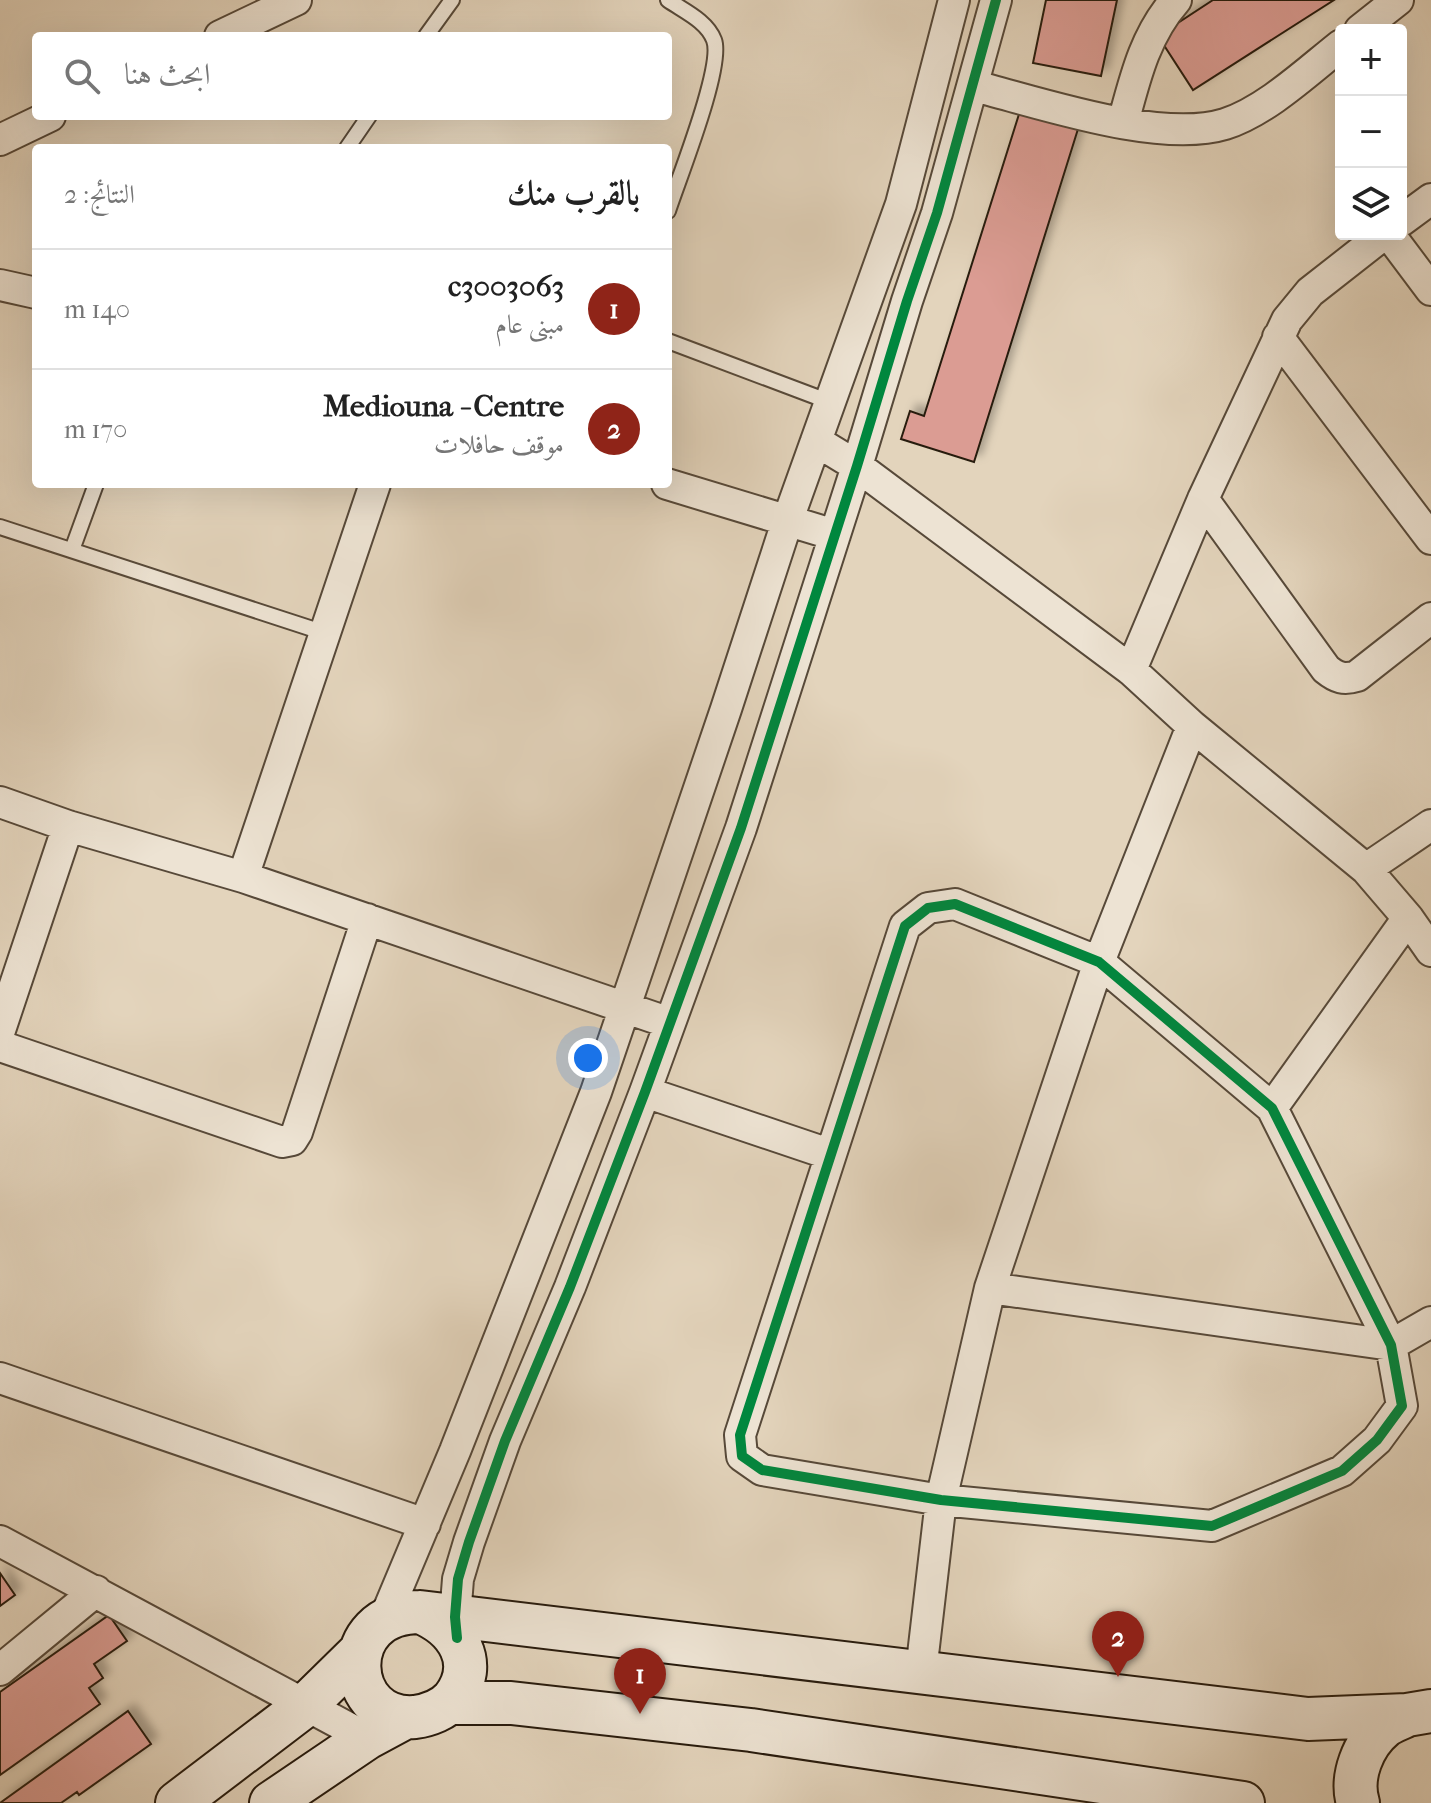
<!DOCTYPE html>
<html lang="ar">
<head>
<meta charset="utf-8">
<style>
  :root { --surface:#fff; --page:#f2f2f2; --text:#222; --muted:#767676; --line:#e0e0e0; --accent:#8f2418 }
  body { margin:0; font-family:"IM FELL French Canon",Amiri,serif; background:var(--page); color:var(--text); direction:rtl }
  .controls { position:absolute; right:24px; top:24px; display:grid; overflow:hidden; border-radius:8px; box-shadow:0 8px 32px #0002 }
  .controls button { width:72px; height:72px; display:grid; place-items:center; padding:0; border:0; border-bottom:2px solid var(--line); background:var(--surface); color:var(--text); font:40px sans-serif }
  .you { position:absolute; left:588px; top:1058px; width:28px; height:28px; margin:-20px; border:6px solid #fff; border-radius:50%; background:#1a73e8; box-shadow:0 0 0 12px #1a73e833 }
  .badge { display:grid; place-items:center; width:52px; height:52px; border-radius:50%; background:var(--accent); color:#fff; font-size:26px; font-weight:700 }
  .pin { position:absolute; translate:-50% -66px; filter:drop-shadow(0 2px 4px #0008) }
  .pin::after { content:''; position:absolute; top:42px; width:28px; height:24px; background:inherit; clip-path:polygon(0 0,100% 0,50% 100%) }
  .list { margin:0; padding:0; list-style:none }
  h2 { display:flex; justify-content:space-between; align-items:center; height:104px; margin:0; padding:0 32px; font-size:34px }
  h2 small { font-size:26px; font-weight:400; color:var(--muted) }
  .list li { display:grid; grid-template-columns:52px 1fr auto; gap:24px; align-items:center; box-sizing:border-box; height:120px; padding:0 32px; border-top:2px solid var(--line) }
  .list b { display:block; font-size:30px; white-space:nowrap }
  .list p { margin:0; font-size:26px; white-space:nowrap; color:var(--muted) }
  .list em { font-size:26px; font-style:normal; color:var(--muted) }
  .icon { flex:none; width:44px; height:44px; fill:none; stroke:currentColor; stroke-width:2; stroke-linecap:round; stroke-linejoin:round }
  .map { position:relative; flex:none; width:1431px; height:1803px; overflow:hidden; direction:ltr }
  .search { position:absolute; background:var(--surface); box-shadow:0 8px 32px #0002; left:32px; top:32px; width:640px; height:88px; display:flex; align-items:center; gap:20px; box-sizing:border-box; padding:0 28px; border-radius:8px; color:var(--muted); font-size:30px }
  .panel { position:absolute; background:var(--surface); box-shadow:0 8px 32px #0002; left:32px; top:144px; width:640px; height:344px; border-radius:8px; direction:rtl }
  .map>svg:first-child { display:block }
</style>
</head>
<body>
<div class="map">
<svg width="1431" height="1803" viewBox="0 0 1431 1803">
  <defs>
    <filter id="shadow"><feDropShadow dx="7" dy="-7" stdDeviation="4" flood-color="#0004"/></filter>
  </defs>
  <rect width="100%" height="100%" fill="#e3d4bc"/>
  <filter id="stains"><feTurbulence type="fractalNoise" baseFrequency=".0025" numOctaves="4"/><feColorMatrix values="0 0 0 0 .2 0 0 0 0 .09 0 0 0 0 .02 0 0 0 .5 -.17"/></filter>
  <radialGradient id="worn" r=".72"><stop offset=".6" stop-color="#630" stop-opacity="0"/><stop offset="1" stop-color="#630" stop-opacity=".3"/></radialGradient>
  <path fill="#db9c93" stroke="#281b0d" stroke-width="2" filter="url(#shadow)" d="M1046,0H1117L1101,76L1033,63Z
    M1213,0H1334L1193,90L1158,36Z
    M1020,111L1078,129L974,462L901,439L910,411L924,416Z
    M0,1573L15,1595L0,1606Z
    M109,1615L127,1641L94,1664L103,1678L89,1688L100,1704L0,1775V1692Z
    M128,1711L151,1744L79,1795L77,1792L61,1803H0Z"/>
  <g fill="none" stroke-linecap="round" stroke-linejoin="round">
    <defs>
      <path id="lane" d="M668,0C684,11 707,21 714,40C724,66 678,180 668,211
        M426,36L452,0
        M347,148L369,116
        M668,341L830,402
        M0,527L325,633
        M72,550L96,484"/>
      <path id="street" d="M1360,30L1398,0
        M220,36L296,0
        M974,86C1041,103 1160,144 1225,124C1266,111 1308,71 1341,45
        M1123,123C1135,78 1145,35 1176,0
        M0,140L50,116
        M1401,221L1431,199
        M1389,234L1431,290
        M0,285L36,293
        M1278,337L1431,539
        M816,441L857,466L1131,670L1192,726L1366,869L1408,918L1431,951
        M667,484L835,535
        M1203,499L1326,669C1337,678 1344,680 1357,676L1431,618
        M1131,670L1203,499L1287,320L1310,292L1384,234
        M0,802L68,826L243,877L670,1023
        M1366,869L1431,825
        M243,877L375,484
        M955,904L1099,962L1272,1108L1391,1345L1402,1406L1377,1440L1342,1471L1212,1526L941,1500L762,1470L742,1456L740,1435L905,926L928,908Z
        M0,1030L68,826
        M0,1046L282,1142L292,1140L297,1132L367,919
        M645,1092L829,1154
        M1272,1108L1408,918
        M990,1288L1391,1345L1431,1322
        M0,1378L425,1524
        M0,1541L367,1738
        M384,1620L455,1451L596,1092L726,709L787,522L901,204L954,0
        M457,1636L455,1617L458,1579L469,1542L505,1441L570,1287L645,1092L741,828L857,466L907,301L937,213L996,0
        M0,1670L96,1591
        M921,1672L941,1500L990,1288L1099,962L1192,726"/>
      <path id="secondary" d="M420,1612C457,1627 481,1663 453,1699C444,1709 429,1715 415,1717C345,1723 335,1612 420,1612L1308,1719L1407,1715L1431,1711
        M449,1703H511L751,1730L1243,1803
        M177,1803L306,1705L360,1652
        M271,1803L367,1738L406,1717
        M1358,1803C1350,1777 1363,1744 1384,1727C1390,1722 1400,1719 1407,1715"/>
    </defs>
    <use href="#lane" stroke="#574939" stroke-width="18"/>
    <use href="#street" stroke="#574939" stroke-width="34"/>
    <use href="#secondary" stroke="#281b0d" stroke-width="46"/>
    <use href="#lane" stroke="#ede3d3" stroke-width="14"/>
    <use href="#street" stroke="#ede3d3" stroke-width="30"/>
    <use href="#secondary" stroke="#ede3d3" stroke-width="42"/>
    <defs>
      <path id="cycleway" d="M955,904L1099,962L1272,1108L1391,1345L1402,1406L1377,1440L1342,1471L1212,1526L941,1500L762,1470L742,1456L740,1435L905,926L928,908Z
        M457,1638L455,1617L458,1579L469,1542L505,1441L570,1287L645,1092L741,828L857,466L907,301L937,213L996,0"/>
    </defs>
    <use href="#cycleway" stroke="#ede3d3" stroke-width="15"/>
    <use href="#cycleway" stroke="#00873e" stroke-width="10"/>
  </g>
  <rect width="100%" height="100%" filter="url(#stains)"/>
  <rect width="100%" height="100%" fill="url(#worn)"/>
</svg>
<div class="controls">
<button>+</button>
<button>−</button>
<button><svg class="icon" aria-label="layers" viewBox="0 0 24 24"><path d="M12 4l9 5-9 5-9-5zM3 14l9 5 9-5"/></svg></button>
</div>
<div class="you"></div>
<div class="pin badge" style="left:640px;top:1714px">1</div>
<div class="pin badge" style="left:1118px;top:1677px">2</div>
<div class="search"><svg class="icon" aria-label="search" viewBox="0 0 24 24"><circle cx="10" cy="10" r="6"/><path d="M15 15l6 6"/></svg>ابحث هنا</div>
<section class="panel">
<h2>بالقرب منك<small>النتائج: 2</small></h2>
<ul class="list">
<li><span class="badge">1</span><div><b>c3003063</b><p>مبنى عام</p></div><em>140 m</em></li>
<li><span class="badge">2</span><div><b>Mediouna - Centre</b><p>موقف حافلات</p></div><em>170 m</em></li>
</ul>
</section>
</div>
</body>
</html>
